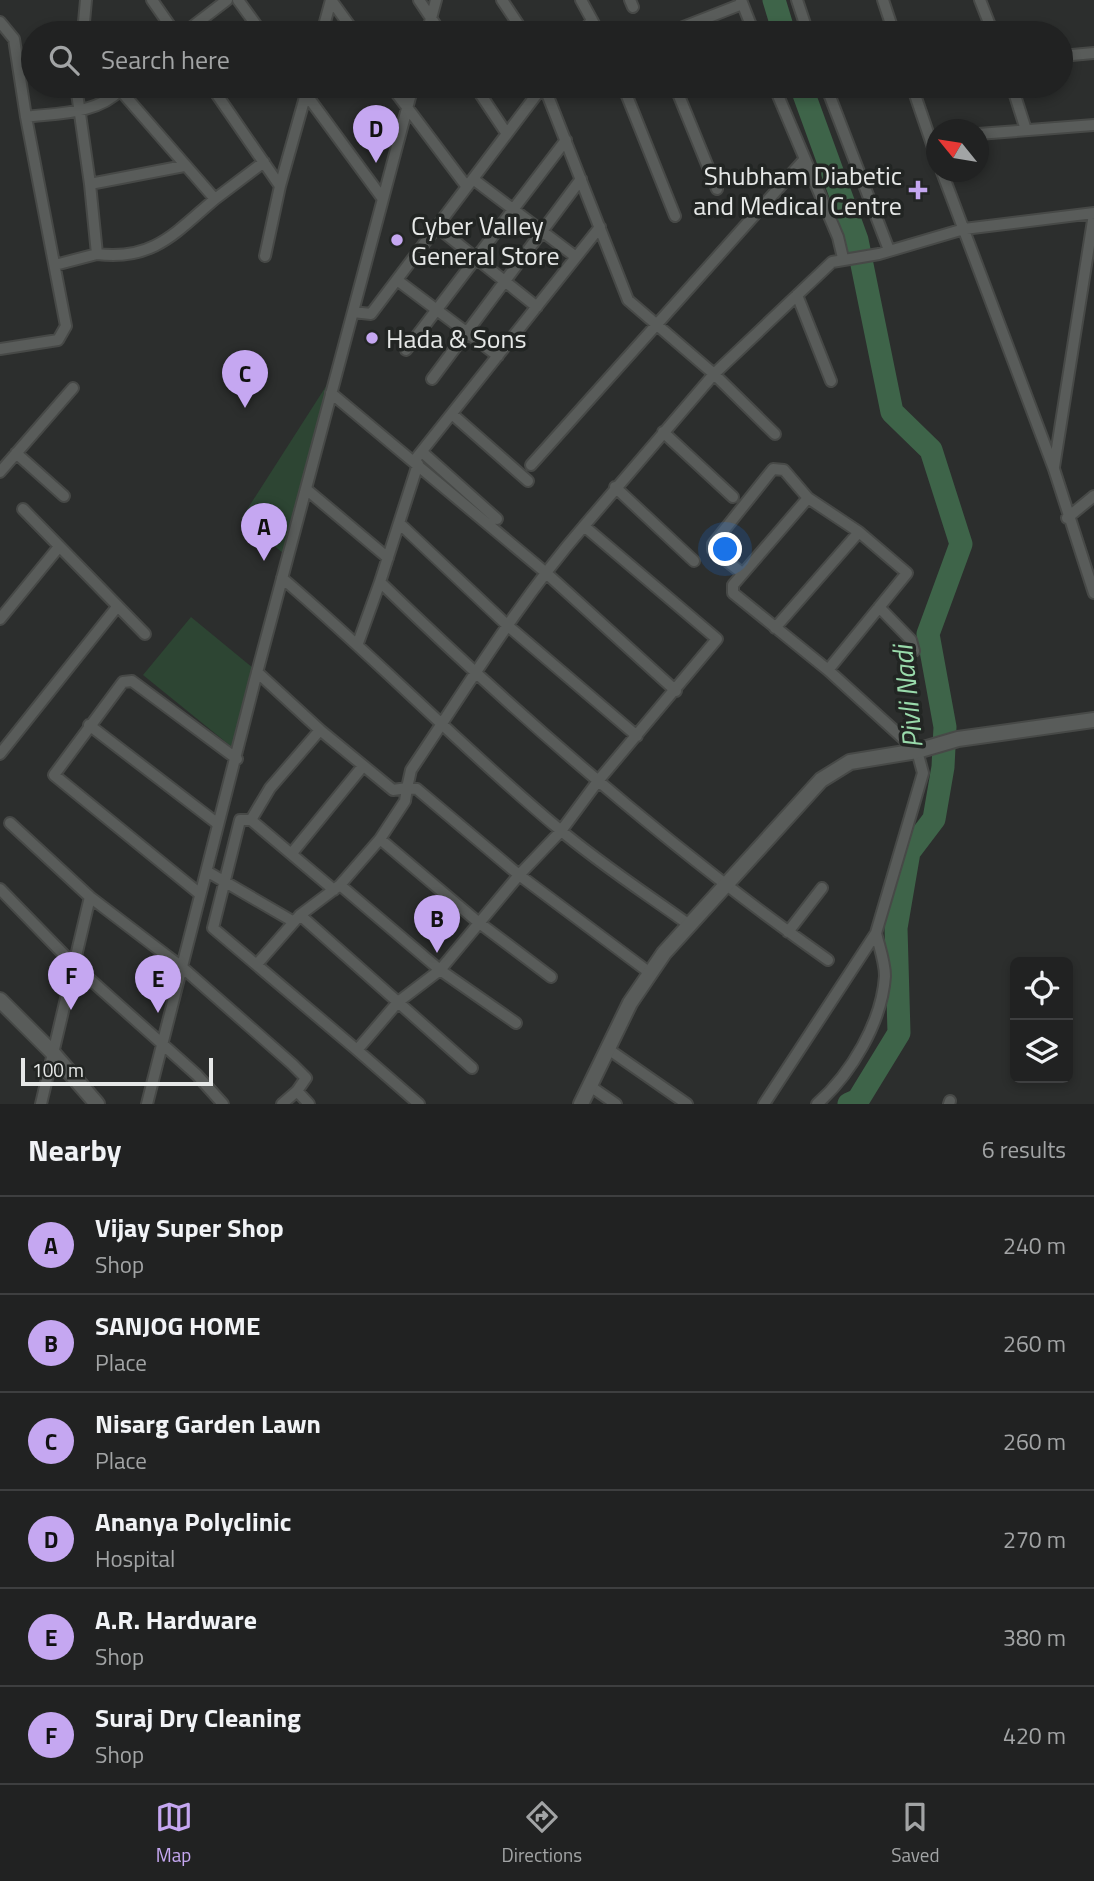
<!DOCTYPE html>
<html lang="en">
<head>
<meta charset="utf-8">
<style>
  :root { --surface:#212222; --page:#292a2a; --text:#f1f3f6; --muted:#a2a4a5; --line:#3e3f40; --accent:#c5a7f1 }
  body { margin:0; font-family:"Titillium Web",sans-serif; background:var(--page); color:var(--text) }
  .controls { position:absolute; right:21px; bottom:21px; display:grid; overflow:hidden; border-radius:10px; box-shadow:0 4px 10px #0003 }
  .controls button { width:63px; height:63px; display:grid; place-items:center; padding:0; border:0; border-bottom:2px solid var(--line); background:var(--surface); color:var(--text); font:35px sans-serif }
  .compass { position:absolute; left:926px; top:119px; width:63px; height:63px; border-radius:50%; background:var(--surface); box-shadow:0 4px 10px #0003; rotate:300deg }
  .scale { position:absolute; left:21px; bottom:18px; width:192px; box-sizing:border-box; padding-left:7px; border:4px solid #e6e8e7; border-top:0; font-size:19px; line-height:24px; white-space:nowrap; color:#e6e8e7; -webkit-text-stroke:5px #222523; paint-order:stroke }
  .you { position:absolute; left:726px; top:550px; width:24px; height:24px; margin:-18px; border:5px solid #fff; border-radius:50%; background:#1a73e8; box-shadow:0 0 0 10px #1a73e833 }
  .badge { display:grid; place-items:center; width:46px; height:46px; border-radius:50%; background:var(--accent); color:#111; font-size:23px; font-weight:700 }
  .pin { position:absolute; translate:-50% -58px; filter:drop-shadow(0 2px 4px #0008) }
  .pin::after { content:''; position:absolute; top:37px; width:24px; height:21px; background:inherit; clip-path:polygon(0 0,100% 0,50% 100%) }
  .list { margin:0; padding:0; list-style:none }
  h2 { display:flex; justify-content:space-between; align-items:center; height:91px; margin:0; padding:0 28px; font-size:30px }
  h2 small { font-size:23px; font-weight:400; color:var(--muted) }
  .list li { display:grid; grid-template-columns:46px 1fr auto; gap:21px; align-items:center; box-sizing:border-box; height:98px; padding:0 28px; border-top:2px solid var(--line) }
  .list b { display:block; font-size:26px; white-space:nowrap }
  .list p { margin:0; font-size:23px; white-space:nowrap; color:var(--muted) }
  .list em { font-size:23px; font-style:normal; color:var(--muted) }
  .icon { flex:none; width:38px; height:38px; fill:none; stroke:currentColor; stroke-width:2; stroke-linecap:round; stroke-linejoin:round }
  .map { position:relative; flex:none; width:1094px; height:1104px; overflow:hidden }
  .search { position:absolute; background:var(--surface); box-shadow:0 4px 10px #0003; left:21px; right:21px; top:21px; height:77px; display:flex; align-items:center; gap:18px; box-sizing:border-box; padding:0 24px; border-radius:38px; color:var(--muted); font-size:26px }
  .sheet { height:679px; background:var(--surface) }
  nav { display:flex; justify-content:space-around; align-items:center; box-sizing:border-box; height:98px; border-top:2px solid var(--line); background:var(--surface); font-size:19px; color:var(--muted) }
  nav a { display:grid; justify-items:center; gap:4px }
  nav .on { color:var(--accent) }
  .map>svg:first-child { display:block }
</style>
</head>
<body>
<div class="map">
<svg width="1094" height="1104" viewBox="0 0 1094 1104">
  <rect width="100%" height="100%" fill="#2c2e2d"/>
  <path fill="#2d4533" d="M330,380L283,553L241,519Z
    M191,617L253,668L233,748L143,675Z"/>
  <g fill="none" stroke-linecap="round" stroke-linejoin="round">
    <path stroke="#3e6449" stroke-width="23" d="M774,0L784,33
      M801,86L857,240L892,412L931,450L961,544L928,634L945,727L943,767L934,819L909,852L896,928L899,1033L858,1100L849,1104"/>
    <defs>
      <path id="minor" d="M152,0L175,33
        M238,0L262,33
        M331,0L355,33
        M419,0L441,33
        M502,0L524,33
        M581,0L592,20L582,33
        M630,0L633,7
        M741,0L754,33
        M797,0L808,33
        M883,0L894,33
        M980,0L993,33
        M592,20L599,33
        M0,22L14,39L26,117L66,326L58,340L0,349
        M83,33L86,0
        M184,33L227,0
        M322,33L331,0
        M427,33L436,0
        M668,33L742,4
        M1061,56L1094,53
        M76,86L90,184
        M123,86L120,90L215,199L264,162
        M211,86L280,186L265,256
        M300,86L383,199
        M391,86L467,187
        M475,86L507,134
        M544,86L628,300L714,374L775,434
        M623,86L675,216
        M675,86L717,189
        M774,86L838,237L843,258
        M826,86L889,250
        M912,86L936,156
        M1012,86L1026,130
        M26,117C56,113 98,114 120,90L117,86
        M978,134L1094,125
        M942,172L1054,469L1094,593
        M473,179L576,257
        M280,186L307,90
        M437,227L537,307
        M97,254C153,261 175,233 215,199
        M55,265L97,254L90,184L184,166
        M397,280L498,356
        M797,295L831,381
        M353,312L371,314L543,86
        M406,350L566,140
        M432,379L581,179
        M331,393L545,572L676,691
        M452,414L528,481
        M663,432L733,497
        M422,452L497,519
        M16,453L64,496
        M414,461L600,227
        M531,465L803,161
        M1054,467L1094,214
        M0,472L73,388
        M615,487L694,561
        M306,489L388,558
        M23,509L145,634
        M1067,518L1094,496
        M399,523L507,625L637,736
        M584,526L714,374L832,262L879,254L964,229L1094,213
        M742,573L713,550V544L773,469L784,470L808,498
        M282,578C377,659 463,749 559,829C599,863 645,893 688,924
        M380,582L418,464
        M879,607L911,640L914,651
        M0,619L58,548
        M775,628L859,532
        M358,643L380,582C520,718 668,847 828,960
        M257,672L320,730L393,790L407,788L411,770C467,687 519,601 584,526L717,639L598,781L561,831L519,875L440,970L398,1002L357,1050L213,928L240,820H251L270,788L320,730
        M89,725L218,824
        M0,754L117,607
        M251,820L334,890
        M10,823L90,897L183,968L292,1064L306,1078L297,1091L309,1104
        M380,839L478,922L551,977
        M292,853L363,766
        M208,872L294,922
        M340,885L440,970L516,1023
        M0,889L75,966L197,1075L223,1104
        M200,894L54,775L123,682L132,681L237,759
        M300,915L472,1068
        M788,932L822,888
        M258,963L300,915L340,885L380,839L405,801L407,788L417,789L519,875L650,973
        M608,1049L687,1104
        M357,1050L419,1104
        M590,1086L616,1104
        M41,1104L90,897
        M147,1104L254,684L413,86
        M282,1104L297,1091
        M764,1104L876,933L923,773L917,751L828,670L733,593V585L808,498L859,532L907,573L828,670
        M817,1104C851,1074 882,1022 885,976C885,962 879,946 876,933
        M949,1104L950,1101"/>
      <path id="tertiary" d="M0,1000L52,1052L97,1104
        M581,1104L630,1003L664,953L821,780L850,762L917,751L958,739L1094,720"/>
    </defs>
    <use href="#minor" stroke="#474947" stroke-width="14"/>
    <use href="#tertiary" stroke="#474947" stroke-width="18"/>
    <use href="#minor" stroke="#595c5a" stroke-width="10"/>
    <use href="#tertiary" stroke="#595c5a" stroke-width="14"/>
  </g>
  <g fill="#c5a7f1" stroke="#222523" stroke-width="2.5">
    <path d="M914.5 179.5h7v7h7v7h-7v7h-7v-7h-7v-7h7z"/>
    <circle cx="397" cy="240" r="7"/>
    <circle cx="372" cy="338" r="7"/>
  </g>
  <g text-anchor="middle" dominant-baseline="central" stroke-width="7" stroke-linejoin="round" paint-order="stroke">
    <g font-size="26" fill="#e6e8e7" stroke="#222523" text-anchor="start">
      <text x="902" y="175" text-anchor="end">Shubham Diabetic<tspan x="902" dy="30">and Medical Centre</tspan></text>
      <text x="411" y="225">Cyber Valley<tspan x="411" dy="30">General Store</tspan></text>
      <text x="386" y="338">Hada &amp; Sons</text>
    </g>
    <g font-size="28" font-style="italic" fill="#99daab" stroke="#222523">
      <text transform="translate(907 697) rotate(-96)">Pivli Nadi</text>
    </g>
  </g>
</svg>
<div class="controls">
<button><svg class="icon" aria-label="locate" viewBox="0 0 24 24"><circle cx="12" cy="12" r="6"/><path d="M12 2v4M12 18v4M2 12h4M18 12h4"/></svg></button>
<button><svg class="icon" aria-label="layers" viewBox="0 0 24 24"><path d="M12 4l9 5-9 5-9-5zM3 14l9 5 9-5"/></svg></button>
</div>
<svg class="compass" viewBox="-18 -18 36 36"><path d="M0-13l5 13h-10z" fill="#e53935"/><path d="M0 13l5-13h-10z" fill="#a2a4a5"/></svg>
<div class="scale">100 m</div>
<div class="you"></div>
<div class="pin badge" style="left:264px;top:561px">A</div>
<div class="pin badge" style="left:437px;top:953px">B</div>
<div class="pin badge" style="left:245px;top:408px">C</div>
<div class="pin badge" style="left:376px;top:163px">D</div>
<div class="pin badge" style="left:158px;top:1013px">E</div>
<div class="pin badge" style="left:71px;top:1010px">F</div>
<div class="search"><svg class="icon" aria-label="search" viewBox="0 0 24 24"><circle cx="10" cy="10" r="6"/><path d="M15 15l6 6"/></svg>Search here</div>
</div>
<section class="sheet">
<h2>Nearby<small>6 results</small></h2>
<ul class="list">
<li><span class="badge">A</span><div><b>Vijay Super Shop</b><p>Shop</p></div><em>240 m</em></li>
<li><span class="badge">B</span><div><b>SANJOG HOME</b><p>Place</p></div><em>260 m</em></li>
<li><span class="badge">C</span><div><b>Nisarg Garden Lawn</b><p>Place</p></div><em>260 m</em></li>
<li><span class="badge">D</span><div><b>Ananya Polyclinic</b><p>Hospital</p></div><em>270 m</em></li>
<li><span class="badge">E</span><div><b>A.R. Hardware</b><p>Shop</p></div><em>380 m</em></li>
<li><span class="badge">F</span><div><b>Suraj Dry Cleaning</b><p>Shop</p></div><em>420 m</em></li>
</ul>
</section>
<nav>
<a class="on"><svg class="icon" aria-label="map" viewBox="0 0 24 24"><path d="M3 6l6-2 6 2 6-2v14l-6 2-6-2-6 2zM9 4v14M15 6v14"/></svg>Map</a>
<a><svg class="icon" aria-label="directions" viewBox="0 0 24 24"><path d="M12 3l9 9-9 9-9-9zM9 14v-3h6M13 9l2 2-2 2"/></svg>Directions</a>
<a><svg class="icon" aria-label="saved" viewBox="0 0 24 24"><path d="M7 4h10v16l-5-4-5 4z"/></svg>Saved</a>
</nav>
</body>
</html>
